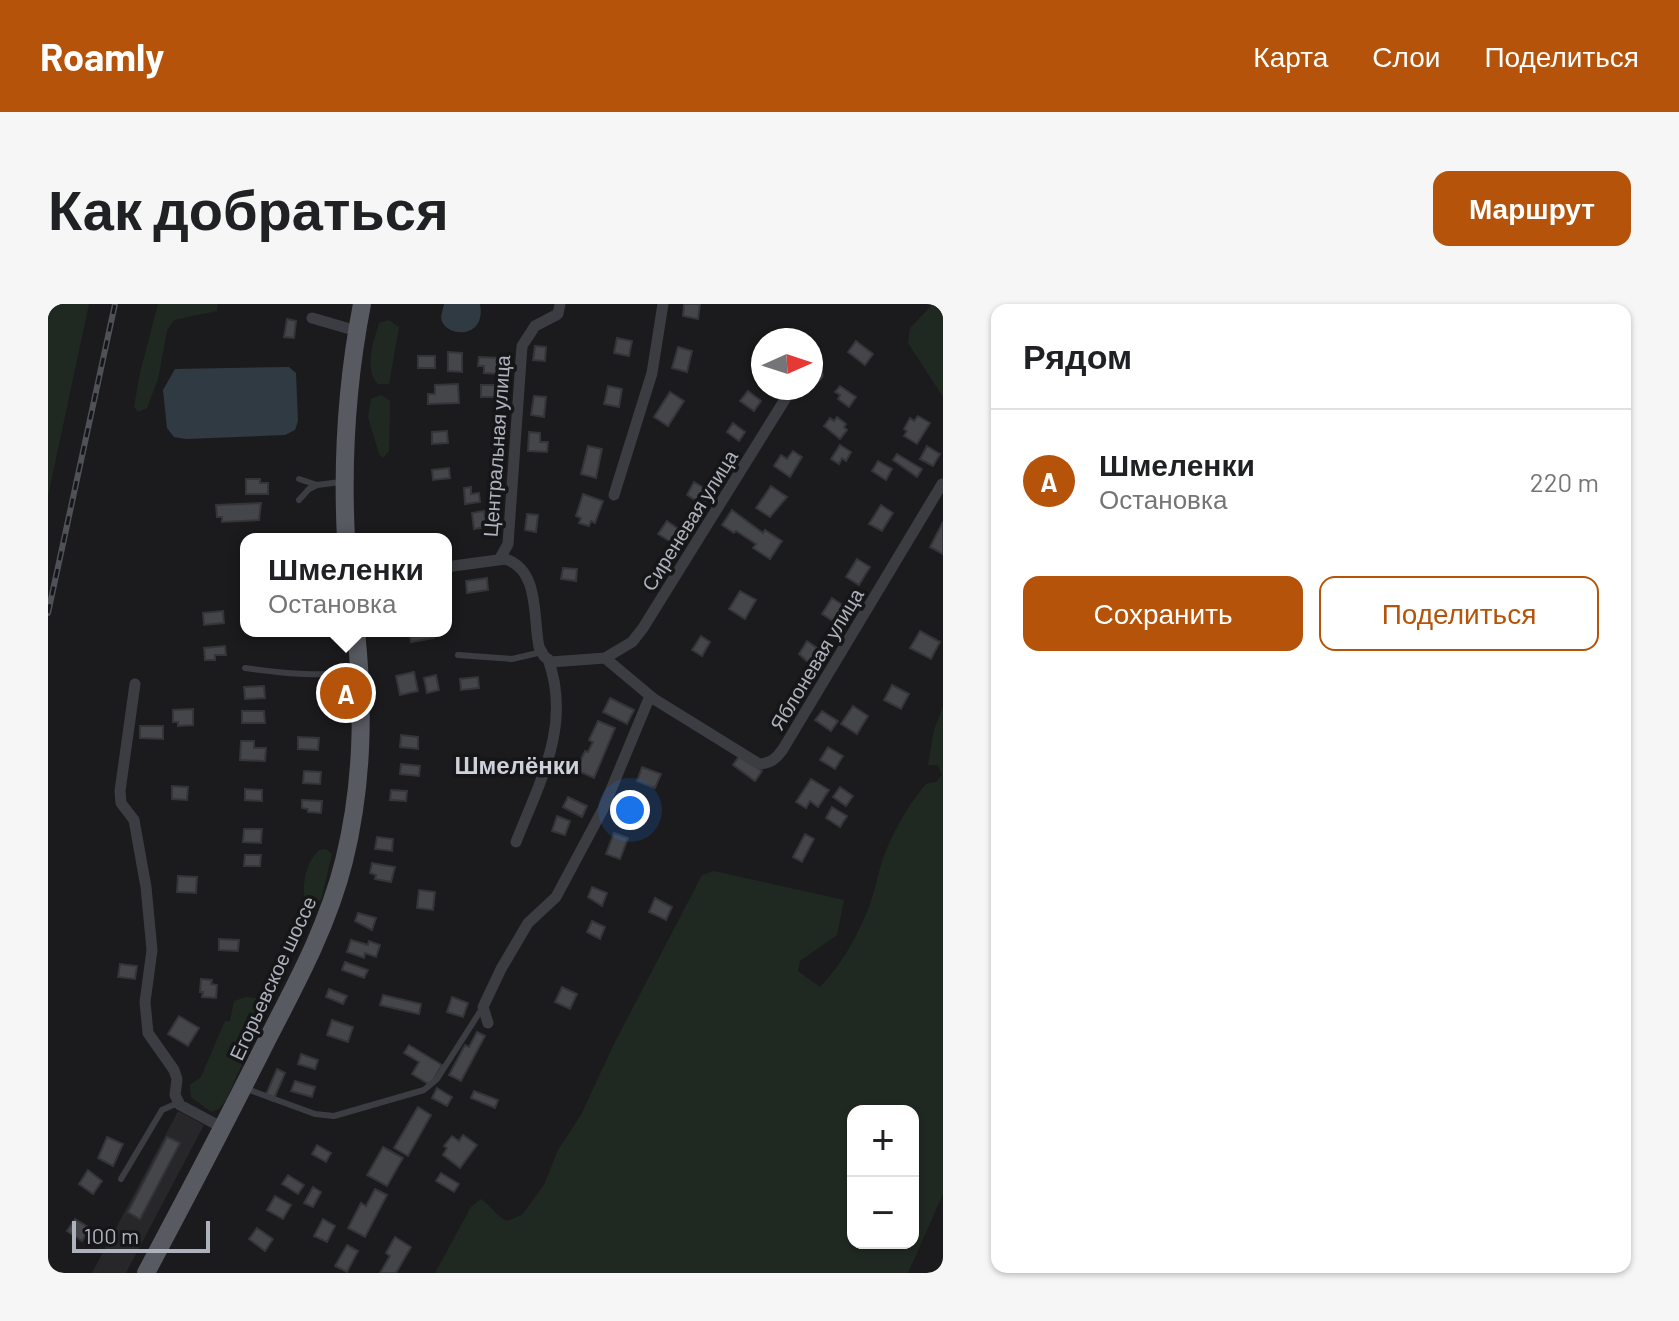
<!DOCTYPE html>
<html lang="ru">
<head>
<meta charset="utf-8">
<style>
  :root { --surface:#fff; --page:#f6f6f6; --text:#202124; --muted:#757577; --line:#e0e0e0; --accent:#b45309 }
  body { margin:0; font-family:Barlow,sans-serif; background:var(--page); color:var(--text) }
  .controls { position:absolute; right:24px; bottom:24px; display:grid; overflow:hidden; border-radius:16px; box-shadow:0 2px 6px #0004 }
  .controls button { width:72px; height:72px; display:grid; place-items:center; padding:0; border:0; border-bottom:2px solid var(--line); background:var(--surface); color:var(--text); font:40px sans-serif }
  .compass { position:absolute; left:703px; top:24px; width:72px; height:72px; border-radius:50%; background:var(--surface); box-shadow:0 2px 6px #0004; rotate:87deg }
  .scale { position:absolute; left:24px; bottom:20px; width:138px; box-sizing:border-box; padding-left:8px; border:4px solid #adb2bd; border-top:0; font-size:22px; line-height:28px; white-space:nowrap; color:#adb2bd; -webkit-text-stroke:6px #161618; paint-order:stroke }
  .you { position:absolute; left:582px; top:506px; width:28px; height:28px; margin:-20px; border:6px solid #fff; border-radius:50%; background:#1a73e8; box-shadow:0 0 0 12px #1a73e833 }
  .badge { display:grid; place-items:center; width:52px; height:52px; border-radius:50%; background:var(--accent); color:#fff; font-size:26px; font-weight:700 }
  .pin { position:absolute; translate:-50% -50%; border:4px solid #fff; box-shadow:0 2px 8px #0006 }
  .popup { position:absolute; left:192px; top:229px; width:212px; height:104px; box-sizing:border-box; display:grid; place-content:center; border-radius:16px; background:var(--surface); filter:drop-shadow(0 2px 6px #0005); font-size:26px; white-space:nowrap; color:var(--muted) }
  .popup b { font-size:30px; color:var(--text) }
  .popup::after { content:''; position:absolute; left:50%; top:100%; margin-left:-16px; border:16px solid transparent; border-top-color:var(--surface) }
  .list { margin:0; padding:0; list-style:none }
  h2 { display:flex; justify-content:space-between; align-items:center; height:104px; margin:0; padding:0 32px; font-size:34px }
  h2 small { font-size:26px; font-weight:400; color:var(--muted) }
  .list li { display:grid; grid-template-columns:52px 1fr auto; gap:24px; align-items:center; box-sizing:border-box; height:144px; padding:0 32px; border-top:2px solid var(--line) }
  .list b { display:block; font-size:30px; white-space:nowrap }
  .list p { margin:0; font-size:26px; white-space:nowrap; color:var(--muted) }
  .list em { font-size:26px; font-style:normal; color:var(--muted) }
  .actions { display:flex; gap:16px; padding:24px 32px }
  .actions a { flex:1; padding:18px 0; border:2px solid var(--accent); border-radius:16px; text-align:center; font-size:28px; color:var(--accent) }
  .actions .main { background:var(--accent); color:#fff }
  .map { position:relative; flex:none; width:895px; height:969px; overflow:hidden; border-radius:16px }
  header { display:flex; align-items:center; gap:48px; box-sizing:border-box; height:112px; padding:0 40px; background:var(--accent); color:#fff }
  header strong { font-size:38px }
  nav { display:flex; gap:44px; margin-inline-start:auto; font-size:28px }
  .intro { display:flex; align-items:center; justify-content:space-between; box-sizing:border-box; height:192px; padding:0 48px }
  h1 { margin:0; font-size:56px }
  .button { padding:20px 36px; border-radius:16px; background:var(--accent); color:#fff; font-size:28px; font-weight:700 }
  main { display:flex; gap:48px; padding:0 48px }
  aside { flex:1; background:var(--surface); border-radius:16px; box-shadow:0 2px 6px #0004 }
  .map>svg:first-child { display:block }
</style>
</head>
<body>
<header>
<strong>Roamly</strong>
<nav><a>Карта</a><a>Слои</a><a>Поделиться</a></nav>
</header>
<div class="intro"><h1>Как добраться</h1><a class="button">Маршрут</a></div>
<main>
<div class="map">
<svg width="895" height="969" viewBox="0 0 895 969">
  <rect width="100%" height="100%" fill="#1b1b1d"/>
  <path fill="#27272a" d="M130,807L156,821L78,969H44Z"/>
  <path fill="#202921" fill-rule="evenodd" d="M0,0H41L0,192Z
    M110,0H170L169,7L126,16L119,27L110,75L99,104L90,108L86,103L92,69Z
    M885,0H895V93L860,39L862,24Z
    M341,16L351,23L341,80H330C315,64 326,38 331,19Z
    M333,91L342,97L341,147L335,154L331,150L320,113L323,95Z
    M895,403V890L860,969H387L423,903L433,895C443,902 448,912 459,917L474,911L496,881L510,846L533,811L565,742L654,571L666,567L796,596L789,631L752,657L750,667L772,683C794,660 809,633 821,603C828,584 831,563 839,544C849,521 862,499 878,480L888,478L894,471L890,461H880L886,426ZM805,807H865V939H805Z
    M278,545L284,550L273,596L262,599L256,593C255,576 258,559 271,546Z
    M198,693L207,694L214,698L215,713L178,796L171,805L163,808L143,793L142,781L153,773L177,717H182L186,697Z"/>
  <path fill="#303a42" d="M396,0H432C439,38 394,33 393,13C393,12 396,1 396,0Z
    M241,63L248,69L250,117L247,126L237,131L138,135L126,133L119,124L115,86L127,65Z"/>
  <path fill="#45464a" stroke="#353539" stroke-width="2" d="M636,0H652L650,15L635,12Z
    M239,15L248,17L246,34L236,33Z
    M569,34L584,37L581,52L566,49Z
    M808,37L825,50L817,61L800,48Z
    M487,42L498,43L497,57L485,56Z
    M630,43L644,47L639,68L624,64Z
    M400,48L414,49V68L400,67Z
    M370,52H387V64H370Z
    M431,53L453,54L452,70L436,69V62H430Z
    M410,80L411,99L380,100V90H387V81Z
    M433,81H451L450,93H433Z
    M560,82L574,85L571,103L556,100Z
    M792,82L808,93L801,103L790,95L792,91L787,88Z
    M700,87L713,97L706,107L692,97Z
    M622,88L636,97L620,122L606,113Z
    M486,92L498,93L496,113L483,111Z
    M870,112L882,119L869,140L856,132L859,127L856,125L862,114L866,117Z
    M789,113L798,120L796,123L799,126L792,135L776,122L782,114L786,117Z
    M685,119L697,128L691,137L679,128Z
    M399,127L400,139L384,140V128Z
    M481,128L492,129V138H500L499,148L480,147Z
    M792,141L803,148L798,157L794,154L791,160L783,155Z
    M540,142L554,145L548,174L533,170Z
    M879,142L892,150L885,162L872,155Z
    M745,147L754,153L742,173L726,162L733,151L739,155Z
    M849,150L874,165L869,173L845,156Z
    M830,157L844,165L838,176L824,167Z
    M401,164L402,174L385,176L384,166Z
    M198,175H212V179H220V190H198Z
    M646,178L663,188L655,201L639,191Z
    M723,182L739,193L722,213L708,204Z
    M423,183V190L431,189L432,198L417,200L416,184Z
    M535,190L555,197L547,219L543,217L541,222L531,219L533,214L528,212Z
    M213,199L211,216L174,218V213H169L168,201Z
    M833,201L845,209L834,227L821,220Z
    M684,206L715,229L717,226L734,237L722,255L705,244L708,240L688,227L686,229L674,221Z
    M436,207L438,223L426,225L424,209Z
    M479,210L490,211L488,228L477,226Z
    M619,217L636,229L628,241L610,230Z
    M895,218V250L882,243Z
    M809,255L822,263L811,281L798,273Z
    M515,264L529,265L528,277L513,275Z
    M439,274L440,286L419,289L418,277Z
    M692,287L708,296L697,315L681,305Z
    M784,294L801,305L791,321L774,310Z
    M175,307L176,319L156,321L155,309Z
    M361,327H385L386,334L363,338Z
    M872,327L892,338L883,355L862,344Z
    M653,332L662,338L654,352L644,346Z
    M759,337L772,346L762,360L751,350Z
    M177,342L178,351H167V356H157L156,344Z
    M366,368L370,387L352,391L348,372Z
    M388,371L391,386L379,389L376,374Z
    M430,373L431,384L413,386L412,375Z
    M844,381L861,390L853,405L836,396Z
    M216,382L217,394L197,395L196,383Z
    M562,394L586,406L579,420L555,408Z
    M805,402L820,412L809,430L793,420Z
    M145,405V421L130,422V418H125V406Z
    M194,407H216L217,419H194Z
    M774,407L790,417L783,427L767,416Z
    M550,417L567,424L546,474L528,466L537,447L540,448L545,438L541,436Z
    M92,422H115V435L92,434Z
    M353,431L370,433V445L352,443Z
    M250,433L271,434L270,446L250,445Z
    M193,437H206V444H218L217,457L192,456Z
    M780,443L795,452L787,465L772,456Z
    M692,451L714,467L707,477L685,461Z
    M353,460L372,462L371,472L352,470Z
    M594,463L613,470L607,484L589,477Z
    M256,467L273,468L272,480L255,479Z
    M763,475L781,486L770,503L762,497L758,504L748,498Z
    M124,482L140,483L139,496L124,495Z
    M792,483L805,492L798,502L785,493Z
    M197,485L214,486V497L197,496Z
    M343,486L359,487L358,497L342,496Z
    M520,493L539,502L534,513L515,503Z
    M254,496L274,497L273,509L260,508V505L254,504Z
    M784,503L799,512L792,523L778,514Z
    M509,512L522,517L517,531L504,527Z
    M196,525H214L213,539L195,538Z
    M566,529L580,534L572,555L558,550Z
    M757,530L766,535L754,558L745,553Z
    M329,533L345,535L344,547L327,545Z
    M197,551H213L212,562H196Z
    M324,559L347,563L343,578L327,575L328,571L322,569Z
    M130,572L149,573L148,589L129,588Z
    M544,583L559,589L554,602L540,593Z
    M371,586L387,588L385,606L369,604Z
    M607,594L624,603L618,616L601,608Z
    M310,609L328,614L324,626L307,617Z
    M544,617L557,623L552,635L539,628Z
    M171,635L191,636L190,647L171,646Z
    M303,636L320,641L321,637L332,641L328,653L317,649L316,654L299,648Z
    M297,658L320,666L316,674L294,666Z
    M72,660L89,662L87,675L70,673Z
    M153,675L164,676L163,680L169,681L168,694L154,693L155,688H152Z
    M514,683L529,690L522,705L507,698Z
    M281,685L299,692L295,700L278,693Z
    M335,691L373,700L371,710L332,701Z
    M404,693L420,699L415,713L399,708Z
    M131,712L151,724L140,742L120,730Z
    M284,716L305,723L300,738L279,731Z
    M429,728L437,732L413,777L401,771L417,741L421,743Z
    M361,741L394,761L382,781L364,770L371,758L356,749Z
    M253,750L270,756L267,765L250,760Z
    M229,765L237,769L225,797L217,793Z
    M247,777L267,783L264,793L243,787Z
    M389,784L404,793L399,802L384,794Z
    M426,787L450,796L447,804L423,794Z
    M370,803L383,811L360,852L346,844Z
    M415,831L429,841L412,864L395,851L399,844L396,842L404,832L411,837Z
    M59,833L75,840L65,862L50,854Z
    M119,833L132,839L92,915L80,908Z
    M269,841L283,849L278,858L264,850Z
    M335,843L355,854L339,882L319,871Z
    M40,866L54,877L45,890L31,880Z
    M393,869L411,880L406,888L388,877Z
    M240,871L256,881L250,890L234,880Z
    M265,883L273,888L265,903L256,899Z
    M327,885L339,891L317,933L300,924L313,899L318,902Z
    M227,892L243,901L235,915L219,906Z
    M27,915L42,924L34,937L19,927Z
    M275,915L287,922L279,938L266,932Z
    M209,924L225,935L217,947L201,935Z
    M347,933L363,943L348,969H332L342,952L338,949Z
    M299,941L310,947L299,968L287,962Z"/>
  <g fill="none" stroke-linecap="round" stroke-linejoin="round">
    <path stroke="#3c3d43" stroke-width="6" d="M251,175L269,181L293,178
      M251,196L261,185L269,181
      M410,351L464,355L494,348
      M197,364C234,369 270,373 308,368
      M199,785L267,810L286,812L376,786L389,775L435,703
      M73,875L114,806L125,801H132"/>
    <path stroke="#3c3d43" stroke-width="11" d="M264,14L309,27
      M763,78L770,71
      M566,191L604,69L615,0
      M451,256L460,240L474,42L487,22L510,10L512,0
      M398,263L457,255C492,265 485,315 491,343L496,352L503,358L557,354L584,338L595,324L744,84
      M557,354L606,395L711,460C723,459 728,455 735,445L894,180
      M87,380L72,487L73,499L86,516L98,583L104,646L97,698L100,729L126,766L129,775L127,791L132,801L175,824
      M468,538C492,477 524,421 500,355
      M440,719L435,703L453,665L480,619L508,593L555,505L602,392"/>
    <path stroke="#585a62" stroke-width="18" d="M298,235C294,157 299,77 314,0
      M98,969C139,892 180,814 219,736C249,678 280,621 296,557C315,480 316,405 308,327"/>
    <defs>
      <path id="rail" d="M0,309L67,0"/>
    </defs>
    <use href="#rail" stroke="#4f5158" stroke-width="6"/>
    <use href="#rail" stroke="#161618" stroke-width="3" stroke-dasharray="9" stroke-linecap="butt"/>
  </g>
  <g text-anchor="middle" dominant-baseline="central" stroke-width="7" stroke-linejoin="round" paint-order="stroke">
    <g font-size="20" fill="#adb2bd" stroke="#161618">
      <text transform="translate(448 142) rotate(-86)">Центральная улица</text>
      <text transform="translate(641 216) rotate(-58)">Сиреневая улица</text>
      <text transform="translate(768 355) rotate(-59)">Яблоневая улица</text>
      <text transform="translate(224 674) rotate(-65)">Егорьевское шоссе</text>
    </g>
    <g font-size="24" font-weight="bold" fill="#ced1d9" stroke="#161618">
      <text x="469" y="460">Шмелёнки</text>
    </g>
  </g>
</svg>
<div class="controls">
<button>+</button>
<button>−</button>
</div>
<svg class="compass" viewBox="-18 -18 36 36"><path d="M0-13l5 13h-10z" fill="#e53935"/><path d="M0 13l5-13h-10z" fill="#757577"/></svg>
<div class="scale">100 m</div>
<div class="you"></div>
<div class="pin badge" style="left:298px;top:389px">A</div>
<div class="popup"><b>Шмеленки</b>Остановка</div>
</div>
<aside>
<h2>Рядом<small></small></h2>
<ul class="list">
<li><span class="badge">A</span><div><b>Шмеленки</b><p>Остановка</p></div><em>220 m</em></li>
</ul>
<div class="actions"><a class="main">Сохранить</a><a>Поделиться</a></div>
</aside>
</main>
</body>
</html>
